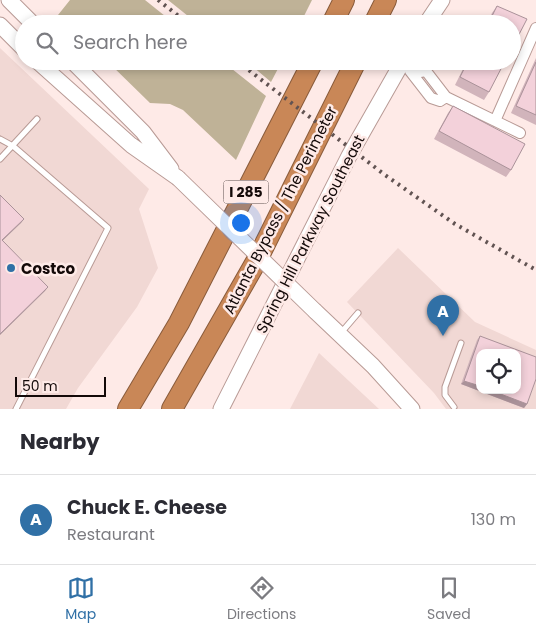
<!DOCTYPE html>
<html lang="en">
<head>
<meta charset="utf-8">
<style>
  :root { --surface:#fff; --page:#f7f7f7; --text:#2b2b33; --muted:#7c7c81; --line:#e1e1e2; --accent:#3070a6 }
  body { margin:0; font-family:Poppins,sans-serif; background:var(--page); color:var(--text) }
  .controls { position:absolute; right:15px; bottom:15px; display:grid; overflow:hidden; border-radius:10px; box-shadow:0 2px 8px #0003 }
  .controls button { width:45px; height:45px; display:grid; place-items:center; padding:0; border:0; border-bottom:1px solid var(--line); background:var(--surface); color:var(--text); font:25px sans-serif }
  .scale { position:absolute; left:15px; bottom:12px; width:91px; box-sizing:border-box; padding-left:5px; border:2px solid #130908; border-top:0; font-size:14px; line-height:18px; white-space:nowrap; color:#130908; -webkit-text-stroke:4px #feeae7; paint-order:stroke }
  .you { position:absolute; left:240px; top:222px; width:18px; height:18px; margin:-12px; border:4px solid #fff; border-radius:50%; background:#1a73e8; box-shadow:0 0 0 8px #1a73e833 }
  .badge { display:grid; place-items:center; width:32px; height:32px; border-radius:50%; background:var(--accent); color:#fff; font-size:16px; font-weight:700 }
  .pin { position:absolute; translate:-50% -41px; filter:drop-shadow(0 1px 2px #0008) }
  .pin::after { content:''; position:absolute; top:26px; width:18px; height:15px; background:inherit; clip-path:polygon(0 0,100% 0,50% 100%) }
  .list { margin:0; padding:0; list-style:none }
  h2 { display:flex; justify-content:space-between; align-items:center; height:65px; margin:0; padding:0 20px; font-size:21px }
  h2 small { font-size:16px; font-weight:400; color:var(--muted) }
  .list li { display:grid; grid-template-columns:32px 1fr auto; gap:15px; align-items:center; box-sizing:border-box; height:90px; padding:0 20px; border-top:1px solid var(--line) }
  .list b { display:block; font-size:19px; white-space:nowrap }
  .list p { margin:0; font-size:16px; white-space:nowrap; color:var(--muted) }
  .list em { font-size:16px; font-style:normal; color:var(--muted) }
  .icon { flex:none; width:28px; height:28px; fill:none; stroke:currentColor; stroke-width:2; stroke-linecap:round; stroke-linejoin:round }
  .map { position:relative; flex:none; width:536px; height:409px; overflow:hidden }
  .search { position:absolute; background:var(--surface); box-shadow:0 2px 8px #0003; left:15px; right:15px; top:15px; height:55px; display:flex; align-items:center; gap:12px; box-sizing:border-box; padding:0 18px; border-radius:28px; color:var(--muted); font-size:19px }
  .sheet { height:155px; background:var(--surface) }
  nav { display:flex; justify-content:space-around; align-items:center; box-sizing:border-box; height:70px; border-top:1px solid var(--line); background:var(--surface); font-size:14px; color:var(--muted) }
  nav a { display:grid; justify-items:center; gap:2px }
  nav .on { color:var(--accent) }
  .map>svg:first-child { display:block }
</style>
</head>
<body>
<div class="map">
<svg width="536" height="409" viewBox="0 0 536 409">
  <rect width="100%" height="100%" fill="#feeae7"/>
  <path fill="#f1d8d4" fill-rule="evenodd" d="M0,48L149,189L139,209L158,268L137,307L78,388L66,409H0Z
    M398,248L475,322L536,350V409H446L434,393L347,302ZM480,353H517V390H480Z
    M319,353L379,409H290Z"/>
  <path fill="#bfb297" d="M70,0H145L175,24H68L58,15Z
    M168,0H312L300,24H198Z
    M107,61H222L266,96L236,160L183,110L170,104L150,103Z
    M246,61H282L271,82Z"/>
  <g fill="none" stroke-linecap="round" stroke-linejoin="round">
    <defs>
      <path id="lane" d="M0,139L13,146L108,228L16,409
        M0,159L37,119
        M340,334L358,313
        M454,407L445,395V387L461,343"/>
      <path id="street" d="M410,71L431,98L440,101L446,97
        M414,73L426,71L446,97L520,133
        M495,121L536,28"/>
      <path id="secondary" d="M9,0L33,24
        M426,24L442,0
        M0,25L24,49
        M37,61L131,145L178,178
        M72,61L143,132L171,169
        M315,311L373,366L412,409
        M221,409L349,156L403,61"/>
      <path id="highway" d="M332,24L344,0
        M374,24L386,0
        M128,409L179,323L313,61
        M172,409L257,260L356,61"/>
    </defs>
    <use href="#lane" stroke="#b89a95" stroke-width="7"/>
    <use href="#street" stroke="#b89a95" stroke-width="12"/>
    <use href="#secondary" stroke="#b89a95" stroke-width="17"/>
    <use href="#highway" stroke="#895b3b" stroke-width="22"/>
    <use href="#lane" stroke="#fff" stroke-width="5"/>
    <use href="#street" stroke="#fff" stroke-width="10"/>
    <use href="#secondary" stroke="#fff" stroke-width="15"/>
    <use href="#highway" stroke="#c98757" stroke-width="20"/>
    <path stroke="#615352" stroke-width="4" stroke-dasharray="2.5 5" stroke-linecap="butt" d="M158,0L189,24
      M237,61L385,175L455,224L536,270"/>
    <defs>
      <path id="secondary-bridge" d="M178,178L315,311"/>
    </defs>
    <use href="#secondary-bridge" stroke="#b89a95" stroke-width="17" stroke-linecap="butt"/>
    <use href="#secondary-bridge" stroke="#fff" stroke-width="15"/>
  </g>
  <path fill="#d1b4bb" d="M497,6L512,24H487L492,13Z
    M536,58V125L511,113Z
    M467,61H505L489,92L484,100L455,85Z
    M453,106L511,170L506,177L434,139L448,113Z
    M480,336L527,404L524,408L461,384L477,340Z"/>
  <path fill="#aa9299" d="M24,219L21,223L0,243L2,240Z
    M48,287L45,291L0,335V334Z
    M464,381L480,386V390H490L527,404L524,408L461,384Z"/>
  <path fill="#f3d1da" stroke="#aa9299" d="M497,6L527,19L512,48V24H488Z
    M468,61H505L489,92L460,77Z
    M536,62V115L516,106Z
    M453,106L525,144L511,170L439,131Z
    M0,195L24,219L2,240L48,287L0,334Z
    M480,336L536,357V379L527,404L490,390H517V353H480V386L464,381Z"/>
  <circle fill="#3070a6" stroke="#feeae7" stroke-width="2" cx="11" cy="268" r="5"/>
  <g text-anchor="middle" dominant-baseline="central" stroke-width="5" stroke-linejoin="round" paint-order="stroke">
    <rect fill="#feeae7" stroke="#5a4c4b" stroke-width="1" x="223.5" y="180.5" width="45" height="23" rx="4"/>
    <g font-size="14" font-weight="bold" fill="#130908">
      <text x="246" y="192">I 285</text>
    </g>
    <g font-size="15" fill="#130908" stroke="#feeae7">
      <text transform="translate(280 210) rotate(-63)">Atlanta Bypass / The Perimeter</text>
      <text transform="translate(310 234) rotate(-63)">Spring Hill Parkway Southeast</text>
    </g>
    <g font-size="15" font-weight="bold" fill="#130908" stroke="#feeae7" text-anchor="start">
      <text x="21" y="268">Costco</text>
    </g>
  </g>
</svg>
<div class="controls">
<button><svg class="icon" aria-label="locate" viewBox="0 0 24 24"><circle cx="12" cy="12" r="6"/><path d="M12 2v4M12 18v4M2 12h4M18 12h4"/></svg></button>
</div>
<div class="scale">50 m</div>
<div class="you"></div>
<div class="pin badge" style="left:443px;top:336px">A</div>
<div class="search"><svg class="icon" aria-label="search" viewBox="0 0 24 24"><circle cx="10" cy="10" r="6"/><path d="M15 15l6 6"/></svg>Search here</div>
</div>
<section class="sheet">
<h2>Nearby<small></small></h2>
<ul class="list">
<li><span class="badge">A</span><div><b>Chuck E. Cheese</b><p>Restaurant</p></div><em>130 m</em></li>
</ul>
</section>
<nav>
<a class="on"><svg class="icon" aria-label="map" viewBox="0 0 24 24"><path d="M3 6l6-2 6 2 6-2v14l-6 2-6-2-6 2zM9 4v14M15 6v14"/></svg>Map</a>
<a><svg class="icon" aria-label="directions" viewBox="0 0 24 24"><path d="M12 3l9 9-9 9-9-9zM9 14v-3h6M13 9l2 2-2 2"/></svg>Directions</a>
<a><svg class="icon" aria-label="saved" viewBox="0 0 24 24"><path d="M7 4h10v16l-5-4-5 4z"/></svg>Saved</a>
</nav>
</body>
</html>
